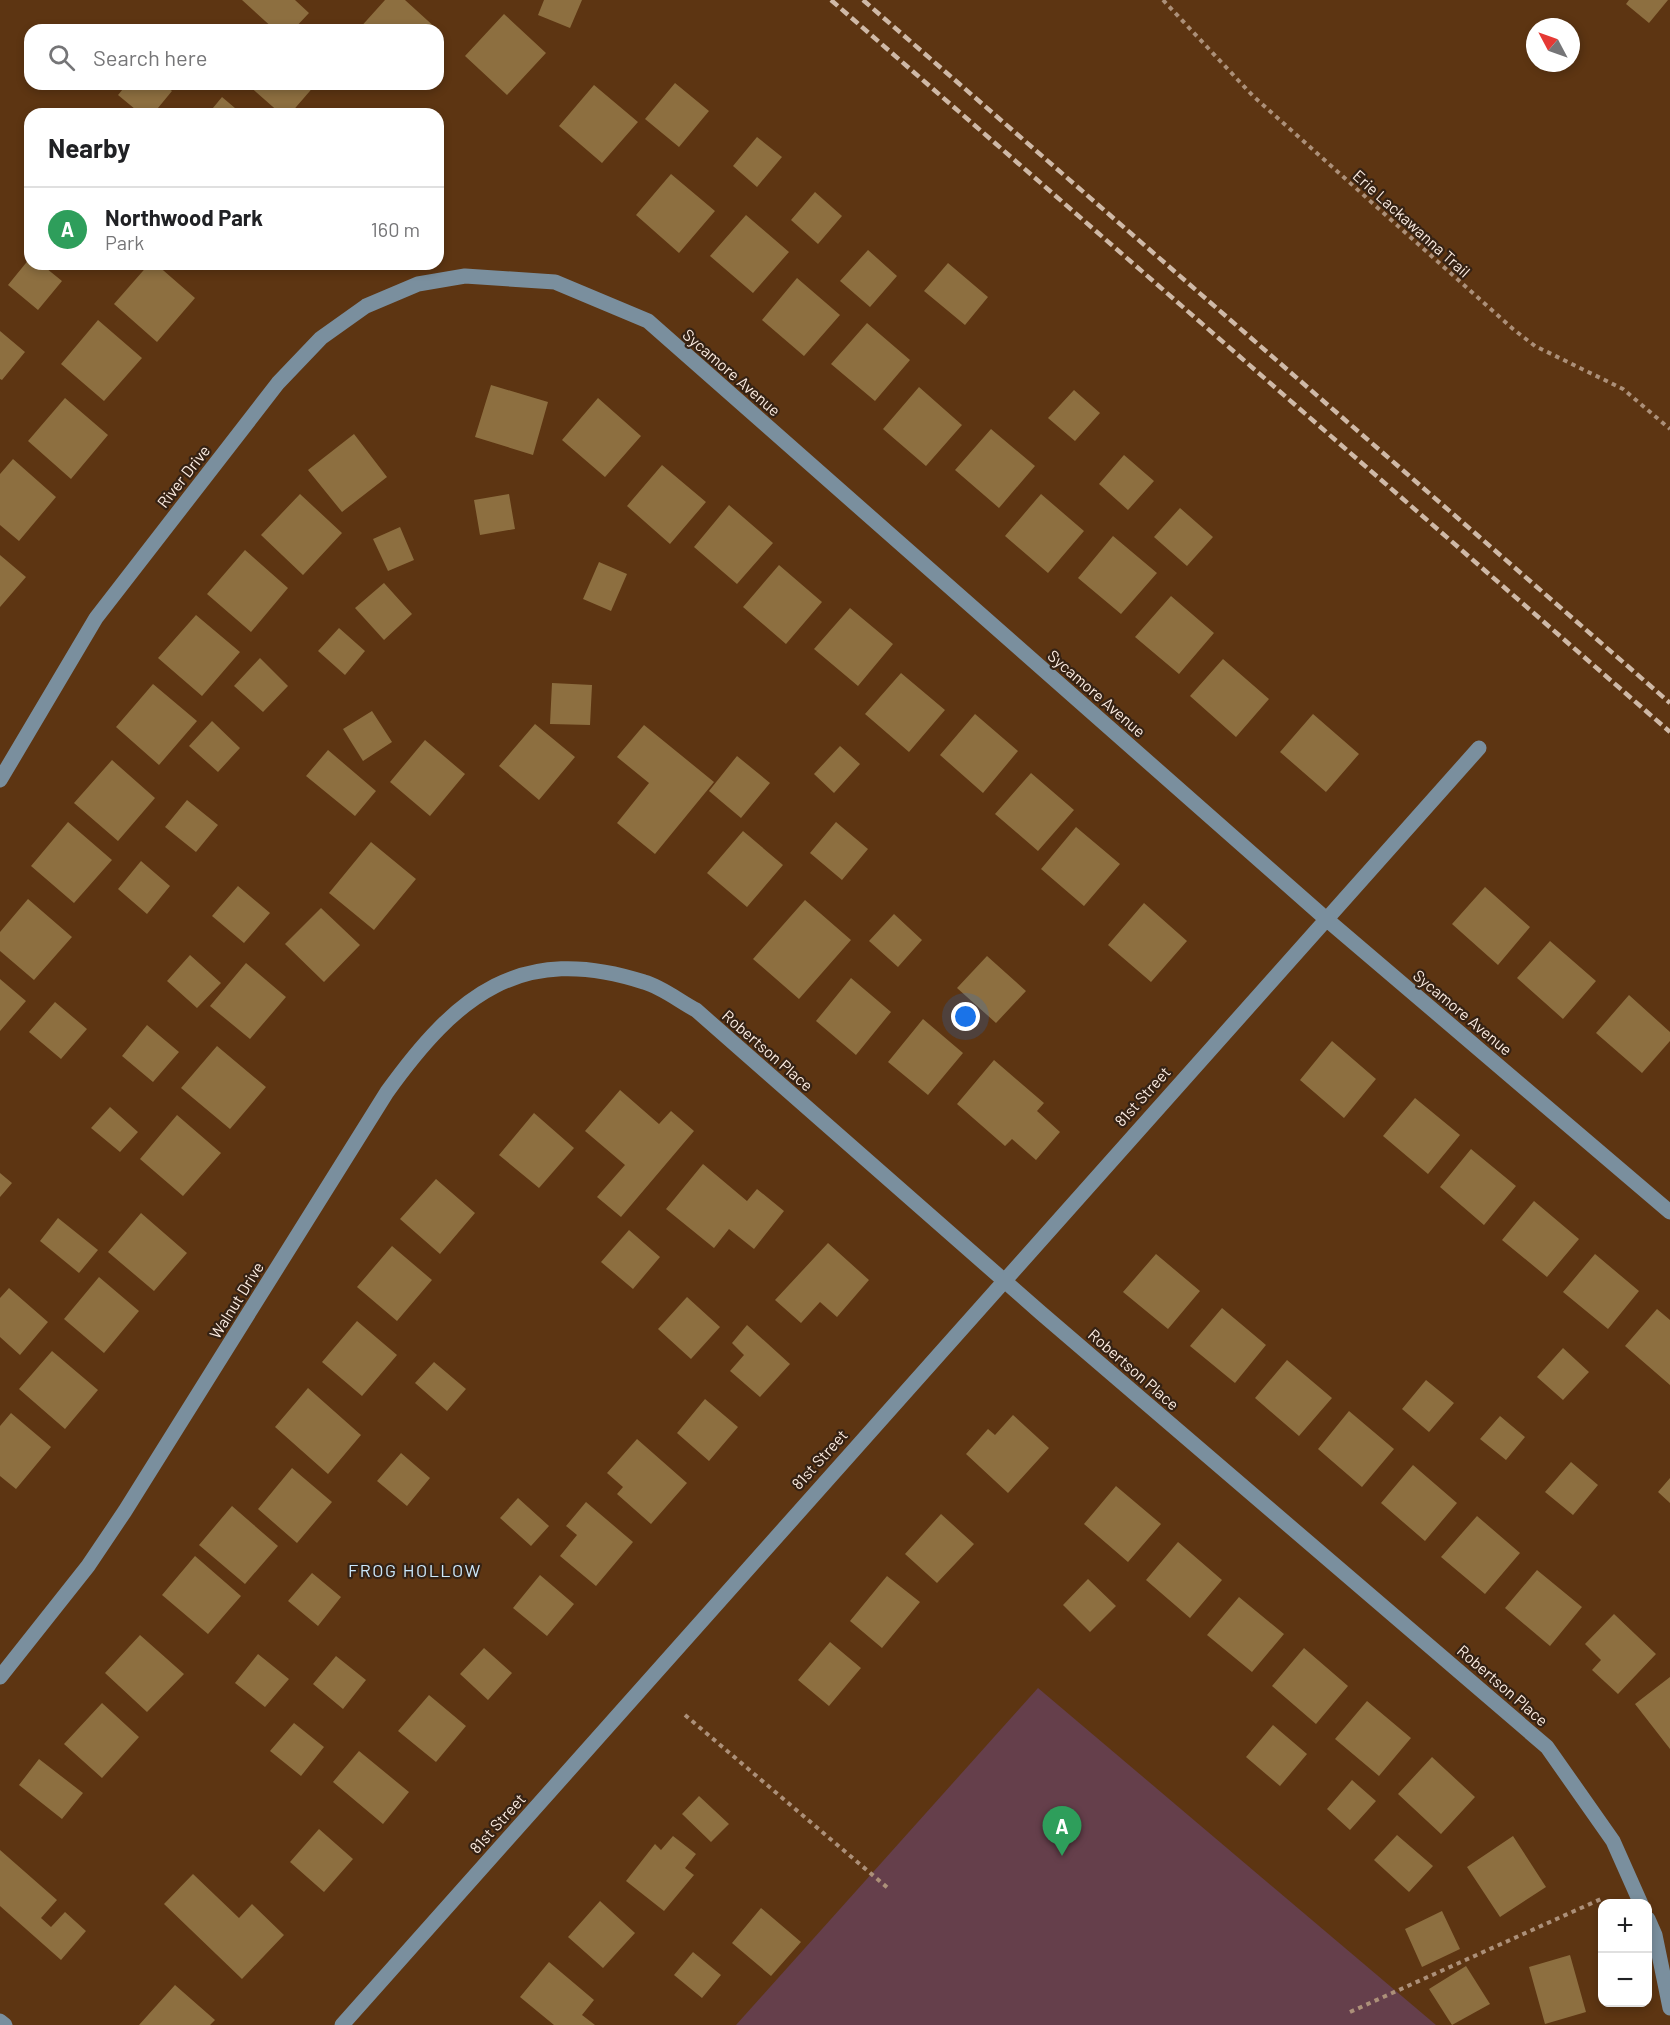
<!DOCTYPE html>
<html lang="en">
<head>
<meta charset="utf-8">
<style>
  :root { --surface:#fff; --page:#f6f6f6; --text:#202124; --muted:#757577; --line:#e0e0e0; --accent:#446982 }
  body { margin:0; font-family:Barlow,sans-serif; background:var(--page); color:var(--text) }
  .controls { position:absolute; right:18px; bottom:18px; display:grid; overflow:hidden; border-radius:12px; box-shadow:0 3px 9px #0003 }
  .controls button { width:54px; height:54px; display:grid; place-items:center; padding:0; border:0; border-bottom:2px solid var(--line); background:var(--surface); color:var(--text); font:30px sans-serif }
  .compass { position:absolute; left:1526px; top:18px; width:54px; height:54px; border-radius:50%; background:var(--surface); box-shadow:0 3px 9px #0003; rotate:311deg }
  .you { position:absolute; left:966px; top:1017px; width:21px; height:21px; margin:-15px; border:4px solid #fff; border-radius:50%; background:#1a73e8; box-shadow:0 0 0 9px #1a73e833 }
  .badge { display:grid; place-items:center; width:39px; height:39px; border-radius:50%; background:var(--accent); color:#fff; font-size:20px; font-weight:700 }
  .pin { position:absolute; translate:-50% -50px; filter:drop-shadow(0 2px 3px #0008) }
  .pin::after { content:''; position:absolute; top:32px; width:21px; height:18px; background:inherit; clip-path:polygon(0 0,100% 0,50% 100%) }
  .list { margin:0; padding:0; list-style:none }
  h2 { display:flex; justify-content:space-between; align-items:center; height:78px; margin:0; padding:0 24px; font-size:26px }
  h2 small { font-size:20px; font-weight:400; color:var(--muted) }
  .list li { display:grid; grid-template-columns:39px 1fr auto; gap:18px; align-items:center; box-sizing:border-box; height:84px; padding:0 24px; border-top:2px solid var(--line) }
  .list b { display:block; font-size:22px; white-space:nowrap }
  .list p { margin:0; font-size:20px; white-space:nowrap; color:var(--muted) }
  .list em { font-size:20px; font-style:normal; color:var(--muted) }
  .icon { flex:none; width:33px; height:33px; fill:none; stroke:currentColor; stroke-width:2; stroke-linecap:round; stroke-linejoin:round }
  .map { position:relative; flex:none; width:1670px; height:2025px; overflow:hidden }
  .search { position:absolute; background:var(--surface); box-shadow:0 3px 9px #0003; left:24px; top:24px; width:420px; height:66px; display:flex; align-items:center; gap:15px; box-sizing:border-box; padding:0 21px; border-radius:18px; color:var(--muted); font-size:22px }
  .panel { position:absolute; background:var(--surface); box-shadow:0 3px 9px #0003; left:24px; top:108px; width:420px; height:162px; border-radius:18px }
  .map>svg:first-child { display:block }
</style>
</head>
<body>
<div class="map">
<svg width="1670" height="2025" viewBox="0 0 1670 2025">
  <rect width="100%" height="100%" fill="#5d3512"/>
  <path fill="#653f4b" d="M1038,1688L1436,2025H736Z"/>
  <path fill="#8d6f40" d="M242,0H295L309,13L293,30H275Z
    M385,0H405L438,30H358Z
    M544,0H582L570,28L538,15Z
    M1629,0H1668L1649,23L1626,4Z
    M504,14L546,53L507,95L465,56Z
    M675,83L709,111L679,147L645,119Z
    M127,84H163L172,91L153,114H141L118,95Z
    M247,84H316L290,114H281Z
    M594,85L638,122L602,163L559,126Z
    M222,97L242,114H208Z
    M757,137L782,157L757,187L733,166Z
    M671,174L715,211L679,253L636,215Z
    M815,192L842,216L818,244L791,220Z
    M746,215L789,252L753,293L710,256Z
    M868,250L897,276L870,307L840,281Z
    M30,258V264H41L62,281L38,310L8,285Z
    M948,263L988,297L965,325L924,291Z
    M149,264H156L195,298L157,342L114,304Z
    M797,278L840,315L804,356L762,320Z
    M98,320L142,358L104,401L61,364Z
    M867,323L910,360L875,401L831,364Z
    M0,331L25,352L2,380L0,379Z
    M491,385L548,402L533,455L475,437Z
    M919,387L962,425L926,466L883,429Z
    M1074,390L1100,413L1075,441L1048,418Z
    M65,398L108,435L71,479L28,441Z
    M598,398L641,436L605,477L562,440Z
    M991,429L1035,466L999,508L955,470Z
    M354,434L387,477L342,512L308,470Z
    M1124,455L1154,481L1128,510L1099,484Z
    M13,459L56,497L19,541L0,525V474Z
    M662,465L706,502L670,544L627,506Z
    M300,494L342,533L303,575L261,535Z
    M509,494L515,529L480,535L474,500Z
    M1041,494L1084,531L1048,573L1005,536Z
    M729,505L773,543L737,584L694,547Z
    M1180,508L1213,537L1187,566L1154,537Z
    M400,527L414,560L388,571L373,539Z
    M1113,536L1157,573L1121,614L1078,578Z
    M245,550L288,588L251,632L207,594Z
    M0,555L26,577L0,607Z
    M599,562L627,574L611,611L583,599Z
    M779,565L822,602L786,644L743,607Z
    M384,583L412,614L384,640L355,608Z
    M1171,596L1214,633L1179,674L1135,637Z
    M850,608L893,644L858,686L814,649Z
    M196,615L240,652L202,696L158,658Z
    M339,628L365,651L345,675L318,651Z
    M260,658L288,686L263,712L234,686Z
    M1223,659L1269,699L1236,737L1190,696Z
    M901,673L945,710L909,752L865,714Z
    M552,683L592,685L590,725L550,724Z
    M153,684L197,721L159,765L116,727Z
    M372,711L392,742L363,761L343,729Z
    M975,714L1018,751L983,793L940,755Z
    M1313,714L1359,754L1326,792L1280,752Z
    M212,721L240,748L218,772L189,746Z
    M535,724L575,757L539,800L499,766Z
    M644,725L714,782L655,854L617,823L649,783L617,757Z
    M425,740L465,774L430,816L390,782Z
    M840,746L860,764L834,793L814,774Z
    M328,750L376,791L355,816L306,776Z
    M737,756L770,783L741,818L709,791Z
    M112,760L155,798L118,841L74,803Z
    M1031,773L1074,810L1038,851L995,814Z
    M187,800L218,825L196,852L165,827Z
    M68,822L112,860L74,903L31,866Z
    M836,822L868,849L842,880L810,853Z
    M1076,827L1120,864L1084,906L1041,869Z
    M743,831L783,865L747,907L707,873Z
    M371,842L416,879L374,930L329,893Z
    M141,861L170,886L147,914L118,889Z
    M238,886L270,913L244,943L212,916Z
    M1485,887L1530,927L1498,965L1452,924Z
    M28,899L72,937L34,980L0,951V932Z
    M805,900L851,940L799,999L753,959Z
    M1144,903L1187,941L1151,982L1108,945Z
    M321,908L360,945L324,982L285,944Z
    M894,914L922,940L898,967L869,941Z
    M1550,941L1596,981L1563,1019L1517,978Z
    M190,955L221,983L197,1008L167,981Z
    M987,956L1026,991L996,1023L957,988Z
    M246,963L286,997L250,1039L210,1006Z
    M851,978L891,1012L856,1055L816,1021Z
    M0,979L26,1001L0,1031Z
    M1629,995L1670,1032V1041L1642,1073L1596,1033Z
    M55,1002L87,1029L61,1059L29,1032Z
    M923,1019L963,1053L928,1095L888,1062Z
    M147,1025L179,1052L153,1082L122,1056Z
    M1332,1041L1376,1079L1344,1118L1300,1080Z
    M217,1046L266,1087L230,1129L181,1088Z
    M994,1060L1044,1103L1037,1111L1060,1132L1036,1160L1012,1139L1005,1146L957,1104Z
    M620,1090L659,1124L671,1111L694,1131L621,1217L597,1197L625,1165L585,1131Z
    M1415,1098L1460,1135L1428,1174L1383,1136Z
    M110,1107L138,1132L120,1152L91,1128Z
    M534,1113L574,1148L539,1188L499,1155Z
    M177,1115L221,1153L183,1196L140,1159Z
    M1471,1149L1516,1186L1484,1225L1440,1187Z
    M703,1164L747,1201L757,1189L784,1211L754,1249L729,1229L714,1248L666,1209Z
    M0,1173L12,1183L0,1197Z
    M436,1179L475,1213L440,1254L400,1219Z
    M1534,1201L1579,1239L1547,1277L1502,1240Z
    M141,1213L187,1253L154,1291L108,1252Z
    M58,1218L98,1250L79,1273L40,1241Z
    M629,1230L660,1257L633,1289L601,1262Z
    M828,1243L869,1280L837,1317L820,1302L801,1323L775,1300Z
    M392,1246L432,1280L397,1321L357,1287Z
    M1156,1254L1200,1291L1168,1329L1123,1292Z
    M1595,1254L1639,1291L1608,1329L1563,1292Z
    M99,1277L139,1311L104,1353L64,1319Z
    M9,1288L48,1322L20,1355L0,1337V1298Z
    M687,1297L720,1327L691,1359L658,1329Z
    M1222,1308L1266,1345L1235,1383L1190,1346Z
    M1657,1309L1670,1320V1385L1625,1346Z
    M357,1321L397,1355L362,1396L322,1362Z
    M747,1325L790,1364L760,1397L730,1371L744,1355L732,1343Z
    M1563,1348L1589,1372L1563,1400L1537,1377Z
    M52,1351L98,1390L65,1429L19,1389Z
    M1287,1360L1332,1398L1299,1436L1255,1398Z
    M434,1362L466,1389L447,1411L415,1383Z
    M1426,1380L1454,1403L1429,1432L1402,1409Z
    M308,1388L361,1435L328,1474L275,1427Z
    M705,1399L738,1427L709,1461L677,1433Z
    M1349,1411L1394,1449L1362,1487L1318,1449Z
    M11,1413L51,1447L16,1489L0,1476V1426Z
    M1013,1415L1049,1448L1008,1493L966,1454L988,1429L995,1435Z
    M1500,1416L1525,1437L1506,1460L1480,1439Z
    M637,1439L687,1483L651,1524L617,1494L623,1487L607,1473Z
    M401,1453L430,1478L407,1506L377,1481Z
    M1571,1462L1598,1485L1573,1515L1545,1492Z
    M1413,1465L1457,1503L1425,1541L1381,1503Z
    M292,1468L332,1502L297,1543L258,1509Z
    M1670,1478V1503L1658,1492Z
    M1116,1486L1161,1524L1128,1562L1084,1524Z
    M518,1498L549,1526L531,1546L500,1518Z
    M586,1502L633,1542L596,1586L560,1556L577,1535L566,1526Z
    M232,1506L278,1546L245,1584L199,1545Z
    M941,1514L974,1544L937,1583L905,1554Z
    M1477,1516L1520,1553L1485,1594L1441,1557Z
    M1178,1542L1222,1580L1190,1618L1146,1580Z
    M195,1556L241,1596L208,1634L162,1595Z
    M1537,1570L1582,1607L1550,1646L1505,1608Z
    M312,1573L341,1597L318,1626L288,1601Z
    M540,1575L574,1604L547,1636L513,1608Z
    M887,1576L920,1602L882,1648L850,1621Z
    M1088,1579L1116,1606L1090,1632L1063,1605Z
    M1239,1597L1284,1634L1252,1672L1207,1635Z
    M1614,1614L1656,1654L1618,1694L1592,1670L1601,1660L1585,1644Z
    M140,1635L184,1674L147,1712L105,1673Z
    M830,1642L861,1668L829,1706L798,1680Z
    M484,1648L512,1673L488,1700L460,1674Z
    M1304,1648L1348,1686L1316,1724L1272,1686Z
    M258,1654L289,1679L265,1707L235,1683Z
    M336,1656L366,1680L343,1709L313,1684Z
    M1670,1677V1749L1635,1704Z
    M429,1695L466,1726L436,1762L398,1731Z
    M1367,1701L1411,1738L1379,1776L1335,1739Z
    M102,1703L139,1737L102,1778L64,1744Z
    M294,1723L324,1747L301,1776L270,1751Z
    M1273,1725L1307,1754L1280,1786L1246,1757Z
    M359,1751L409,1792L383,1824L333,1782Z
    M1432,1757L1475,1797L1441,1834L1398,1794Z
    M39,1759L83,1793L62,1819L19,1785Z
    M1352,1780L1376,1801L1350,1830L1327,1809Z
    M699,1796L729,1824L711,1842L682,1814Z
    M319,1829L353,1859L324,1892L290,1862Z
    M1397,1835L1433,1866L1409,1892L1374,1860Z
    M673,1836L696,1854L685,1868L694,1875L664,1911L626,1881L655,1844L661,1850Z
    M1513,1836L1546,1887L1500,1917L1467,1867Z
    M0,1850L57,1900L41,1918L51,1927L65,1912L86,1931L61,1960L0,1906Z
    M193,1874L239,1918L252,1904L284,1935L242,1979L164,1904Z
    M600,1901L635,1933L603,1968L568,1937Z
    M761,1908L801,1942L771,1976L732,1943Z
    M1442,1911L1460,1949L1422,1967L1405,1929Z
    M693,1952L721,1975L702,1998L674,1975Z
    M1570,1955L1586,2012L1545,2024L1529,1967Z
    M549,1962L594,2000L582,2015L595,2025H554L520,1997Z
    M1466,1966L1490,2004L1452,2025L1429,1989Z
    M175,1985L215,2020L210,2025H139Z"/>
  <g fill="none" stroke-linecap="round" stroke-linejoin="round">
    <path stroke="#ac9079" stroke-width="4" stroke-dasharray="4.5 4.5" stroke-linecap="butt" d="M1163,0L1253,96L1513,329L1535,346L1623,389L1670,429
      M685,1715L889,1889
      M1350,2012L1601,1899"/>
    <path stroke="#7a8f9e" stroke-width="15" d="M0,780L96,618L278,383L321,338L366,306L418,284L465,276L555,282L648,321L1325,918L1670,1212
      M0,1677L88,1566L125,1511L387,1092C456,996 520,942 644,982C662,987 679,1001 696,1010L1041,1313L1547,1747L1613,1841L1641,1904
      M1648,1919L1655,1935L1670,2008
      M0,2021L5,2025
      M342,2025L1479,748"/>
    <path stroke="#cfb9a7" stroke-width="4.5" stroke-dasharray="9 4.5" stroke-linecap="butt" d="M831,0L1670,732
      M863,0L1670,703"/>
  </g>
  <g text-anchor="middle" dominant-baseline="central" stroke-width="4.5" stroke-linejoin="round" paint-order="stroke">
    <g font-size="16" fill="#fcece1" stroke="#352214">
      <text transform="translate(1412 223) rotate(42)">Erie Lackawanna Trail</text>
      <text transform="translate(732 372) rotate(41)">Sycamore Avenue</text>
      <text transform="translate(183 476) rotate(-52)">River Drive</text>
      <text transform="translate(1097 693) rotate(41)">Sycamore Avenue</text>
      <text transform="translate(1463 1012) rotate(40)">Sycamore Avenue</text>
      <text transform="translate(768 1050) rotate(41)">Robertson Place</text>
      <text transform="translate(1142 1096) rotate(-48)">81st Street</text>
      <text transform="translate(236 1300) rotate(-58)">Walnut Drive</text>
      <text transform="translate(1134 1369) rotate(41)">Robertson Place</text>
      <text transform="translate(819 1459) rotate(-48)">81st Street</text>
      <text transform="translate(1503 1685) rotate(41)">Robertson Place</text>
      <text transform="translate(497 1823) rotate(-48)">81st Street</text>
    </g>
    <g font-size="18" letter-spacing="1.5" fill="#cce8fb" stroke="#352214">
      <text x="415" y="1570">FROG HOLLOW</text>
    </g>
  </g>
</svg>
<div class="controls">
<button>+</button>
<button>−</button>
</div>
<svg class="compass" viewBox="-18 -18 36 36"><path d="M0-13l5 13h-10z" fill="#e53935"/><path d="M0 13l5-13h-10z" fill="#757577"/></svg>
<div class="you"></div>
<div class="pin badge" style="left:1062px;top:1856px;background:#2e9e5b">A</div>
<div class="search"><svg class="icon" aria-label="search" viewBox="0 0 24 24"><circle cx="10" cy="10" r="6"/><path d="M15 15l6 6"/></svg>Search here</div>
<section class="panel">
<h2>Nearby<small></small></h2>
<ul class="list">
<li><span class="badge" style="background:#2e9e5b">A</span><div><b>Northwood Park</b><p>Park</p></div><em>160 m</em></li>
</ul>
</section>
</div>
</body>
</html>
